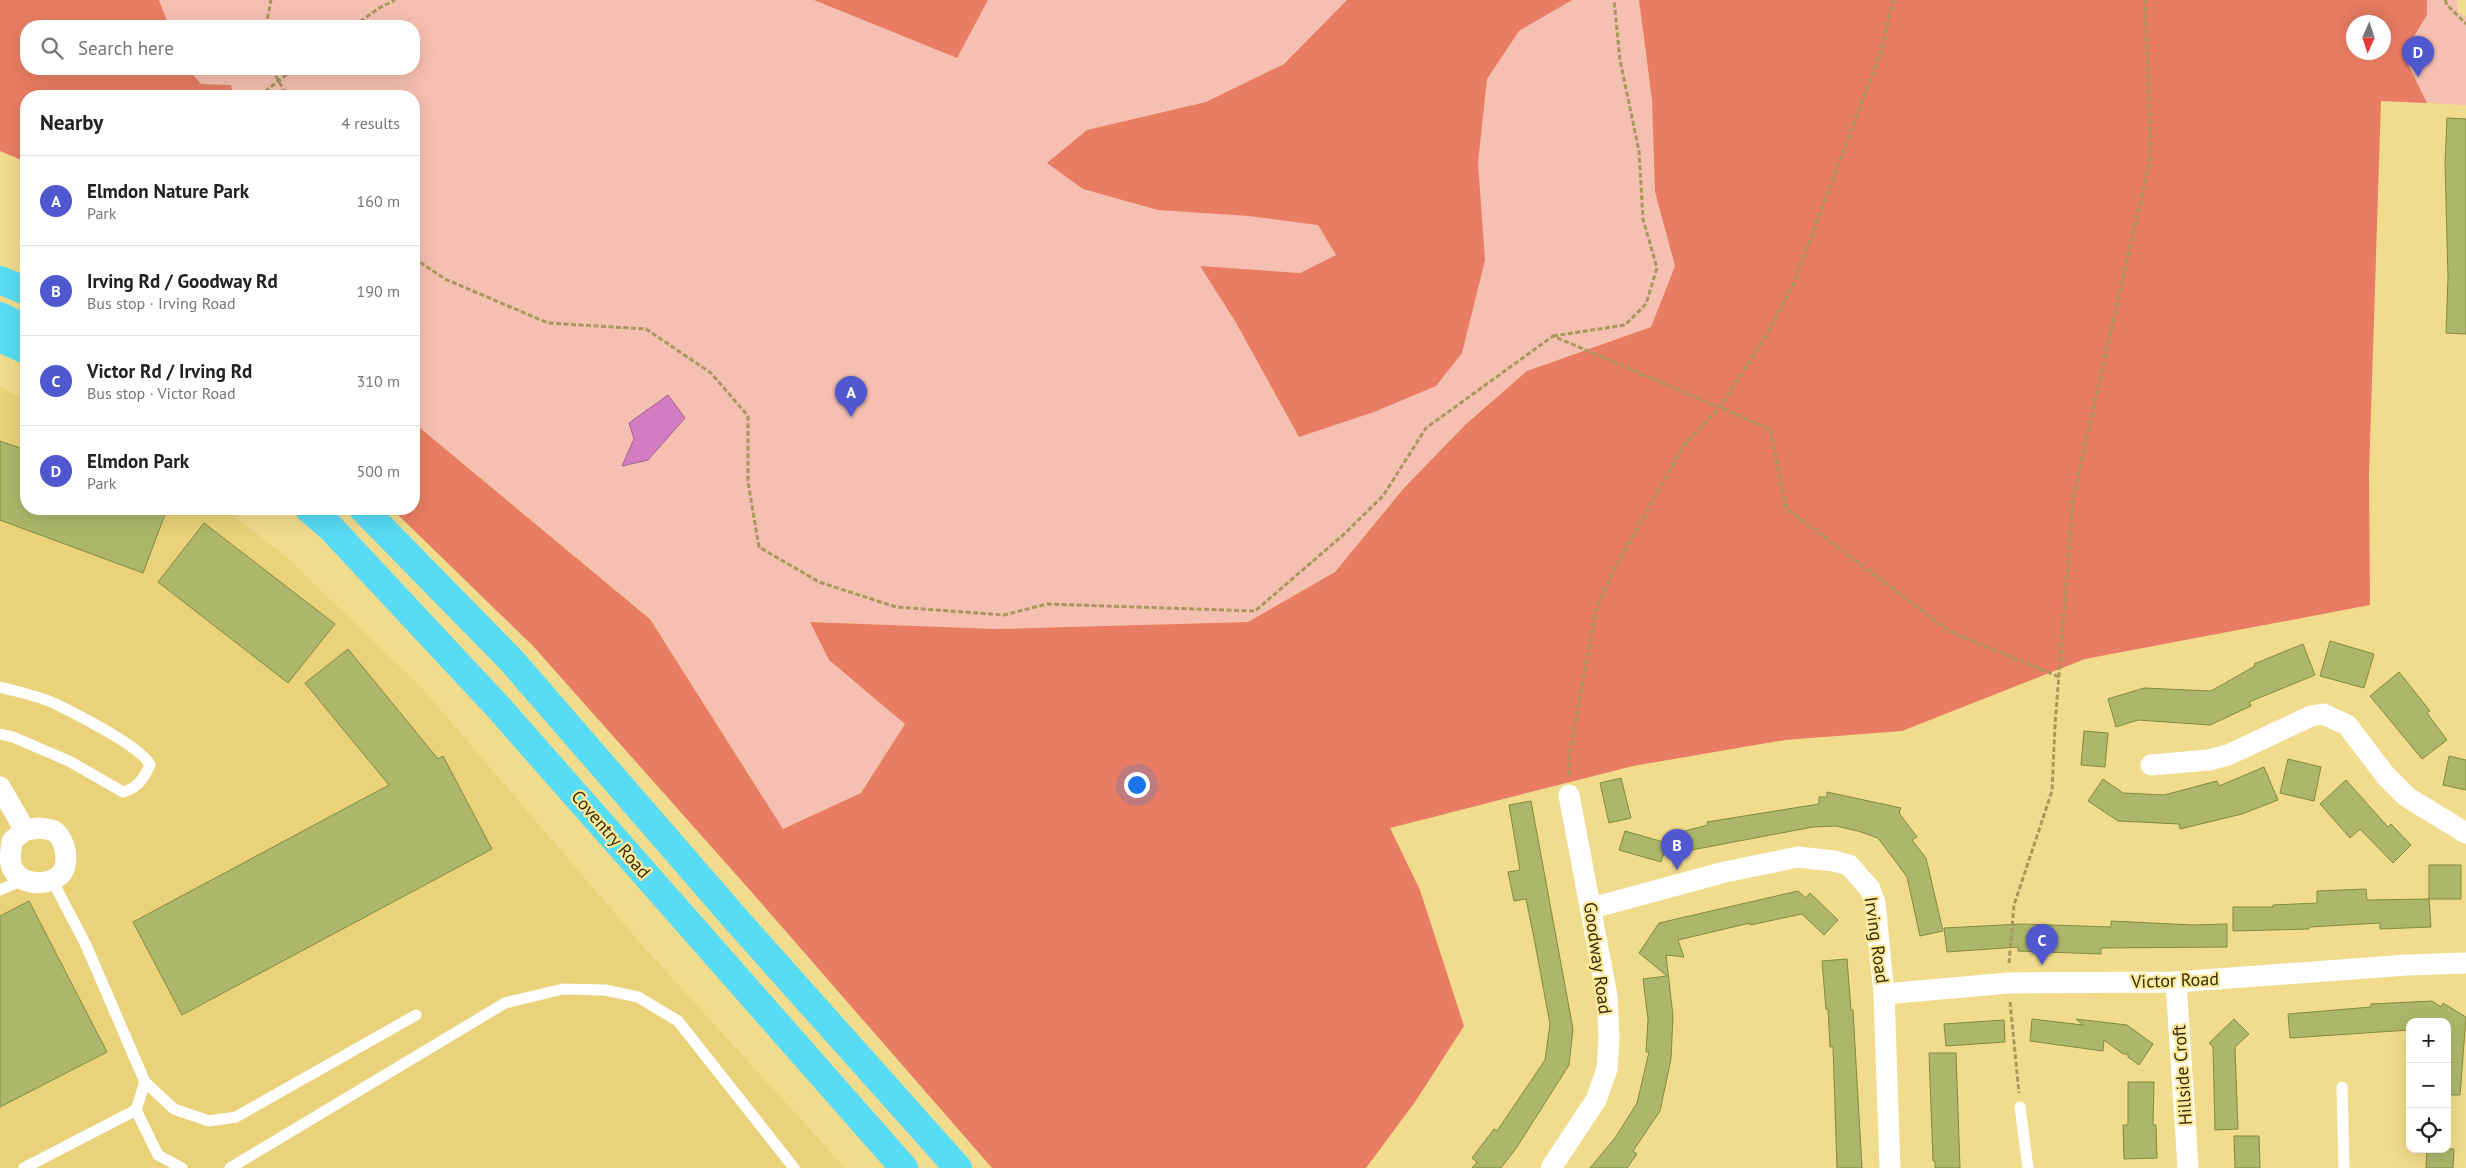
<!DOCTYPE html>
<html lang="en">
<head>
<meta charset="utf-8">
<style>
  :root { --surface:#fff; --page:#f6f6f6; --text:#222; --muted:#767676; --line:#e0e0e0; --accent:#4f58ce }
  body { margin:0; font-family:"PT Sans",sans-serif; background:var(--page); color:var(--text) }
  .controls { position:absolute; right:15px; bottom:15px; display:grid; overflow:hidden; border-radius:10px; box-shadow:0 5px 20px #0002 }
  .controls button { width:45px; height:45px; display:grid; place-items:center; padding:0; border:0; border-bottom:1px solid var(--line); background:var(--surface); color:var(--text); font:25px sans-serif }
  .compass { position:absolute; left:2346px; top:15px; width:45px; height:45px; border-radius:50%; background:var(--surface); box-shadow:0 5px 20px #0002; rotate:183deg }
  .you { position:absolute; left:1136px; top:784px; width:18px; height:18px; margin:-12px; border:4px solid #fff; border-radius:50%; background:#1a73e8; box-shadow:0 0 0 8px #1a73e833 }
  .badge { display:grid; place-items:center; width:32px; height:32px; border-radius:50%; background:var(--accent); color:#fff; font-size:16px; font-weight:700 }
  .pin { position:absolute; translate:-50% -41px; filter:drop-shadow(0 1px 2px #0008) }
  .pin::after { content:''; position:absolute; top:26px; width:18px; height:15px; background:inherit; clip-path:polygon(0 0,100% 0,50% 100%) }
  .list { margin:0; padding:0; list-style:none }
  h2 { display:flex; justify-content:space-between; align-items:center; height:65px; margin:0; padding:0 20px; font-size:21px }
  h2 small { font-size:16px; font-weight:400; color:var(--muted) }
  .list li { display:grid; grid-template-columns:32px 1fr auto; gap:15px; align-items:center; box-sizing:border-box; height:90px; padding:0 20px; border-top:1px solid var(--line) }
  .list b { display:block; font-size:19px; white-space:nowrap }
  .list p { margin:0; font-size:16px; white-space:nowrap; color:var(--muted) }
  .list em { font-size:16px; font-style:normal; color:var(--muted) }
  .icon { flex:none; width:28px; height:28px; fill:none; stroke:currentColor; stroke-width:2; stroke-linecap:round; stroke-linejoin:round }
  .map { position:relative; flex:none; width:2466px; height:1168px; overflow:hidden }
  .search { position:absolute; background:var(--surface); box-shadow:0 5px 20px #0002; left:20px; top:20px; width:400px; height:55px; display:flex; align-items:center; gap:12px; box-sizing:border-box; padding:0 18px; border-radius:20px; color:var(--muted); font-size:19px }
  .panel { position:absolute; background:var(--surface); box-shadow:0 5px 20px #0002; left:20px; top:90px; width:400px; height:425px; border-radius:20px }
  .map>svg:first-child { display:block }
</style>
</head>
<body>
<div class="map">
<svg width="2466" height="1168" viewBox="0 0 2466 1168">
  <rect width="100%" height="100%" fill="#f1dc8d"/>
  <path fill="#e9d27a" d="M0,387L26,400V509H225L285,556L421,687L641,944L845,1168H0Z"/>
  <path fill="#f5bfb1" d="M159,0H1652L1642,28L1652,100L1655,192L1675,266L1651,327L1527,371L1465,425L1404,488L1335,572L1248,622L996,629L811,622L829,660L906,724L861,793L783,829L650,618L414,423V96H233L231,85L201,84L188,69H414V26H169Z
    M2332,0H2457L2458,12L2466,17V105L2381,101L2384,22H2354Z"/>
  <path fill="#e87d63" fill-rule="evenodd" d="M0,0H159L169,26H26V69H188L201,84L231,85L233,96H26V162L0,151Z
    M814,0H988L957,58Z
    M1347,0H1572L1519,31L1487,79L1478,163L1485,260L1462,353L1436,386L1374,412L1299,437L1235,321L1200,266L1300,273L1336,255L1318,225L1249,216L1158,210L1083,189L1047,163L1087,130L1206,102L1284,64Z
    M1639,0H2427V15L2403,54L2427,103L2381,101L2369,474L2370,605L2085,659L1902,731L1785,740L1633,766L1390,828L1420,890L1464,1026L1415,1102L1366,1168H992L748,888L533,646L392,509H414V423L650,619L783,829L861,793L905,724L829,660L810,622L996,629L1248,622L1335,572L1404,488L1465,425L1527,371L1651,327L1675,266L1655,192L1652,100ZM2384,22V52H2354V22Z"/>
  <path fill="#d37cc1" stroke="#a3648a" d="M668,395L685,418L648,460L622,466L634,439L629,423Z"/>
  <path fill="#adb76b" stroke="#818a3e" d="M2447,118L2466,119V334L2446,333L2448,278L2445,163Z
    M0,441L26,450V509H167L143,573L0,520Z
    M204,523L335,624L288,683L158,582Z
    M2330,641L2374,654L2364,688L2320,676Z
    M2303,644L2315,675L2249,702L2251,706L2210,725L2138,720L2116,727L2108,699L2144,688L2211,691L2255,666L2254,664Z
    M348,649L438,759L443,756L492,849L182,1015L133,922L389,785L305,683Z
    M2399,672L2430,711L2427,713L2447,740L2422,759L2370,696Z
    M2084,731L2108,733L2105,767L2081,765Z
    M2449,756L2466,760V790L2443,785Z
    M2288,759L2321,767L2314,801L2280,793Z
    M2264,767L2278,800L2242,814L2180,829L2179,824L2118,821L2088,801L2103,779L2123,793L2164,795L2217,781L2219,786Z
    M1621,778L1631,818L1609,823L1600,783Z
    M2346,780L2388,827L2391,824L2411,845L2393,863L2360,829L2350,838L2320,804Z
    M1827,792L1901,808L1899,813L1917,837L1912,840L1926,858L1943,931L1920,936L1907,877L1878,838L1858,831L1836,826L1813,827L1686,851L1681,832L1708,825L1707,822L1819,804V797H1827Z
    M1531,801L1573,1029L1569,1065L1517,1147L1501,1168H1472L1477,1162L1472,1158L1494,1129L1497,1131L1545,1060L1550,1024L1534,938L1526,899L1514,901L1508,872L1520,870L1509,805Z
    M1625,831L1667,843L1661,862L1619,850Z
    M2429,865H2461V899H2429Z
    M2366,889L2367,900L2429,899L2431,927L2380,929V923L2309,927V929L2233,931V907H2273V905L2317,903V891Z
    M1798,891L1806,898L1810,893L1838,920L1824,935L1802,914L1750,925V923L1678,940L1684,957L1666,955L1673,1016L1671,1059L1660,1111L1633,1151L1637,1154L1627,1168H1590L1615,1138L1637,1103L1649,1052H1646L1648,1019L1643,979L1667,976L1639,953L1659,923Z
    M29,901L107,1052L0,1107V916Z
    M2111,921L2193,925L2227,924V947L2101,948V954L2018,951V947L1947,952L1944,928L2022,924L2111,927Z
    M1847,959L1851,1010H1853L1862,1168H1837L1833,1047H1830L1828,1009H1826L1822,961Z
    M2432,1001L2441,1007L2443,1003L2466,1017L2460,1095H2447V1022H2410V1030L2290,1038L2288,1014L2371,1007V1004Z
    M2032,1019L2083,1025L2076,1019L2127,1025L2153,1044L2139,1065L2128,1057V1054H2123L2104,1040L2103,1051L2030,1041Z
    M2234,1019L2249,1034L2235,1047L2238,1129L2215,1130L2213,1047L2209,1043Z
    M2004,1020L2005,1042L1946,1046L1944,1024Z
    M1929,1053H1956L1960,1168H1935V1161H1933Z
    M2128,1082H2154L2153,1125H2156L2157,1158L2124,1159L2123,1125H2128Z
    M2234,1136H2259L2260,1168H2235Z
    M2427,1149H2454L2453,1168H2426Z"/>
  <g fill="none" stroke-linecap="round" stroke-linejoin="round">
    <path stroke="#a8985b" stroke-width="3" stroke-dasharray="5 2.5" stroke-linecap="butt" d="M2445,0L2447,5L2466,24
      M266,26L271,0
      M354,26L379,8L395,0
      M272,69L287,96
      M259,96L294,69
      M414,258L445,279L548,323L646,329L711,373L748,416V482L759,547L819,582L896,607L1004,615L1047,604L1255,611L1342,536L1383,496L1426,428L1553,336L1770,429L1786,508L1949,631L2059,677
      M1553,336L1625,325L1646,304L1657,268L1643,219L1639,151L1620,60L1614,0
      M1569,775V757L1596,609L1616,566L1684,445L1719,408L1763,341L1793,286L1882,48L1893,0
      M2009,963L2014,905L2052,791L2055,725L2073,498L2151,155L2145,0
      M2010,1002L2019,1093"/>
    <path stroke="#fff" stroke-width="11" d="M0,687C18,692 39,696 56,704C76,714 142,747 150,765C144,778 138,788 123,792L69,761L13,737L0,734
      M52,880L86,945L145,1082L174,1109L209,1121L236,1117L416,1015
      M0,890L23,880
      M145,1082L136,1110L158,1155L182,1168
      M2342,1087L2344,1168
      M2020,1107L2028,1168
      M24,1168L136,1110
      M230,1168L505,1003L563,989L605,990L638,997L678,1021L794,1168"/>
    <path stroke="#fff" stroke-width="21" d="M2151,765L2209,760L2228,755L2311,716L2323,714L2347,725L2386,776L2407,797L2466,833
      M0,787L25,830
      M39,828C44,829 50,829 54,831C66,839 71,866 59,876C46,886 23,885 14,871C8,863 11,850 12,841L25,830Z
      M1592,908L1725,872L1798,857L1834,861L1849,865L1870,889L1875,903L1884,994L1890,1168
      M2176,982L2188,1168
      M1884,994L2009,983L2176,982L2407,965L2466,963
      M1551,1168L1596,1100L1607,1069L1609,1038L1607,996L1569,795"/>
    <path stroke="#58dbf4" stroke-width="28" d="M0,280L26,291
      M0,316L26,329
      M0,338L26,350
      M309,509L330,527L499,708L904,1168
      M363,509L511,660L740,924L958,1168"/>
  </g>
  <g text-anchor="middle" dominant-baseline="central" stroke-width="4.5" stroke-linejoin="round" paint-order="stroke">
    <g font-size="18" fill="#342c0b" stroke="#fee99a">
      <text transform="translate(611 834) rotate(49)">Coventry Road</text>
      <text transform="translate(1877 940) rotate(82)">Irving Road</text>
      <text transform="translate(1598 958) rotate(82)">Goodway Road</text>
      <text transform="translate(2175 980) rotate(-2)">Victor Road</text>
      <text transform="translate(2182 1075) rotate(-94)">Hillside Croft</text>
    </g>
  </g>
</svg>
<div class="controls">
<button>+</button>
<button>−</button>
<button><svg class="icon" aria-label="locate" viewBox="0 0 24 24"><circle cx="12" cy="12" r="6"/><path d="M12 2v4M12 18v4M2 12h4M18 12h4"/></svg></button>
</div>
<svg class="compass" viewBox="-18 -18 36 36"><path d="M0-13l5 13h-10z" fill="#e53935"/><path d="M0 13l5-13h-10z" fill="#767676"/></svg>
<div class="you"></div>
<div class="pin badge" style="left:851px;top:417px">A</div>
<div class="pin badge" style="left:1677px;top:870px">B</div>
<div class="pin badge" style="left:2042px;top:965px">C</div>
<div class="pin badge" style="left:2418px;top:77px">D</div>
<div class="search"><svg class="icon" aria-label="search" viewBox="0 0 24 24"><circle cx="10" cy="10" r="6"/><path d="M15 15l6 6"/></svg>Search here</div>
<section class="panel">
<h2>Nearby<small>4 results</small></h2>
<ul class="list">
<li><span class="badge">A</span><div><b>Elmdon Nature Park</b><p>Park</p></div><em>160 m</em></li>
<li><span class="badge">B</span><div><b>Irving Rd / Goodway Rd</b><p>Bus stop · Irving Road</p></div><em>190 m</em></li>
<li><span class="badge">C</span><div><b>Victor Rd / Irving Rd</b><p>Bus stop · Victor Road</p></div><em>310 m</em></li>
<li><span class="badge">D</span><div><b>Elmdon Park</b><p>Park</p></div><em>500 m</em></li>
</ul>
</section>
</div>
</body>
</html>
